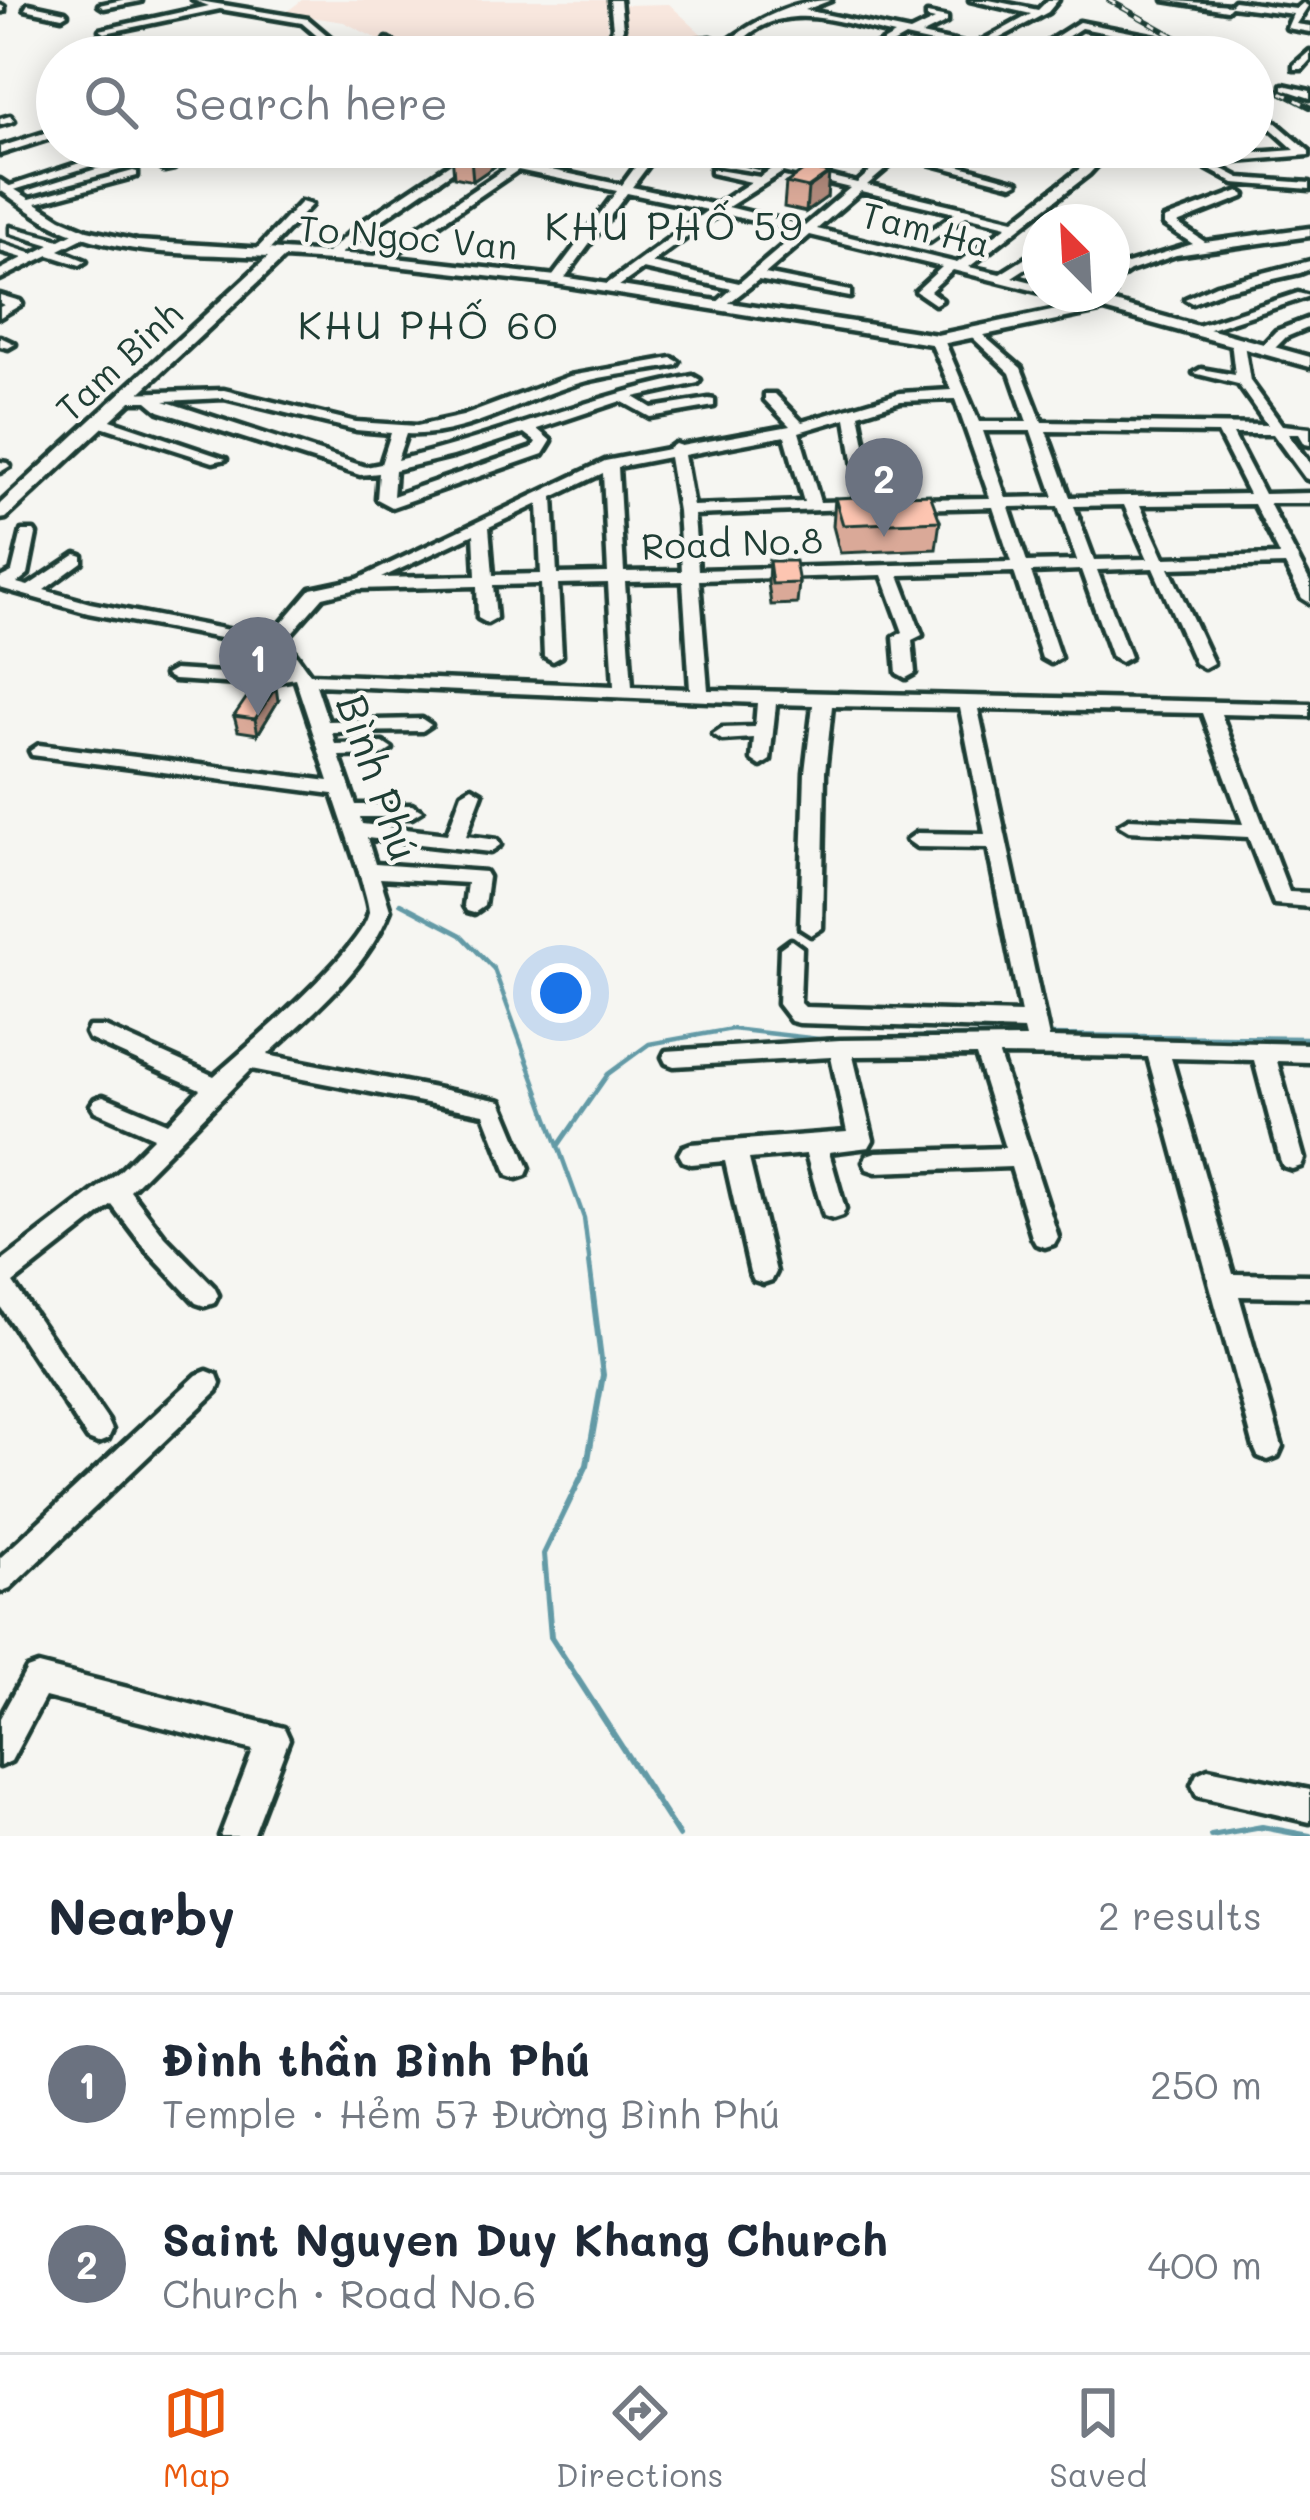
<!DOCTYPE html>
<html lang="en">
<head>
<meta charset="utf-8">
<style>
  :root { --surface:#fff; --page:#f2f2f3; --text:#1f2937; --muted:#747a83; --line:#e0e1e3; --accent:#ea580c }
  body { margin:0; font-family:Mali,sans-serif; background:var(--page); color:var(--text) }
  .compass { position:absolute; left:1022px; top:204px; width:108px; height:108px; border-radius:50%; background:var(--surface); box-shadow:0 6px 30px #0003; rotate:336deg }
  .you { position:absolute; left:561px; top:993px; width:42px; height:42px; margin:-30px; border:9px solid #fff; border-radius:50%; background:#1a73e8; box-shadow:0 0 0 18px #1a73e833 }
  .badge { display:grid; place-items:center; width:78px; height:78px; border-radius:50%; background:var(--accent); color:#fff; font-size:39px; font-weight:700 }
  .pin { position:absolute; translate:-50% -99px; filter:drop-shadow(0 3px 6px #0008) }
  .pin::after { content:''; position:absolute; top:63px; width:42px; height:36px; background:inherit; clip-path:polygon(0 0,100% 0,50% 100%) }
  .list { margin:0; padding:0; list-style:none }
  h2 { display:flex; justify-content:space-between; align-items:center; height:156px; margin:0; padding:0 48px; font-size:51px }
  h2 small { font-size:39px; font-weight:400; color:var(--muted) }
  .list li { display:grid; grid-template-columns:78px 1fr auto; gap:36px; align-items:center; box-sizing:border-box; height:180px; padding:0 48px; border-top:3px solid var(--line) }
  .list b { display:block; font-size:45px; white-space:nowrap }
  .list p { margin:0; font-size:39px; white-space:nowrap; color:var(--muted) }
  .list em { font-size:39px; font-style:normal; color:var(--muted) }
  .icon { flex:none; width:66px; height:66px; fill:none; stroke:currentColor; stroke-width:2; stroke-linecap:round; stroke-linejoin:round }
  .map { position:relative; flex:none; width:1310px; height:1836px; overflow:hidden }
  .search { position:absolute; background:var(--surface); box-shadow:0 6px 30px #0003; left:36px; right:36px; top:36px; height:132px; display:flex; align-items:center; gap:30px; box-sizing:border-box; padding:0 42px; border-radius:66px; color:var(--muted); font-size:45px }
  .sheet { height:516px; background:var(--surface) }
  nav { display:flex; justify-content:space-around; align-items:center; box-sizing:border-box; height:168px; border-top:3px solid var(--line); background:var(--surface); font-size:33px; color:var(--muted) }
  nav a { display:grid; justify-items:center; gap:6px }
  nav .on { color:var(--accent) }
  .map>svg:first-child { display:block }
</style>
</head>
<body>
<div class="map">
<svg width="1310" height="1836" viewBox="0 0 1310 1836">
  <rect width="100%" height="100%" fill="#f6f6f2"/>
  <filter id="ink" filterUnits="userSpaceOnUse"><feTurbulence type="fractalNoise" baseFrequency=".00833" numOctaves="2"/><feDisplacementMap in="SourceGraphic" scale="24" xChannelSelector="R" yChannelSelector="G"/><feConvolveMatrix kernelMatrix="1 2 1 2 8 2 1 2 1" color-interpolation-filters="sRGB"/></filter>
  <g filter="url(#ink)">
    <path fill="#f8e7de" d="M302,0H606L608,40L593,57H412L344,22L285,13Z
      M669,4L708,40L620,48L624,5Z"/>
    <g fill="none" stroke-linecap="round" stroke-linejoin="round">
      <path stroke="#639aa6" stroke-width="4.5" d="M400,903L461,935L494,969L584,1218L590,1266
        M1050,1035L1310,1038
        M558,1146L608,1074L649,1044L732,1029L819,1039L1024,1035"/>
      <path stroke="#639aa6" stroke-width="6" d="M589,1263L603,1375L587,1465L544,1554L551,1637L679,1836
        M1211,1836L1262,1827L1310,1836"/>
      <defs>
        <path id="minor" d="M122,0L141,1L104,8L99,5Z
          M193,0L308,19L353,57H342L302,23L220,9L105,33L100,30L209,6Z
          M610,0H620L623,28L613,47L711,38L725,43C755,21 793,0 831,0L805,10L910,32L935,20L927,18V14L947,18V22L921,35L973,46L1031,14L970,0H989L1038,10L1048,0H1058L1048,12L974,52L905,37L869,57H857L895,35C853,26 804,5 764,25C744,34 730,57 707,57L719,47L710,44L610,53L608,57H598L613,28Z
          M1164,0L1230,5L1234,1L1296,9L1303,3L1308,6L1296,24L1310,26V32L1287,28L1293,14L1231,6L1227,10Z
          M28,4L65,12L67,14L62,17L25,9Z
          M0,5L4,7V11L0,12Z
          M1079,22L1156,37L1183,51L1178,54L1150,41L1081,28L1036,57H1024Z
          M387,39L408,51V55H400L384,44Z
          M1310,51V60L1302,69H1294V65Z
          M805,52L818,55L819,57H801Z
          M1283,85L1310,91V98L1283,89Z
          M1253,103L1309,151V155L1211,163L1240,178L1310,183V189L1234,183L1192,160L1198,157L1295,150L1253,112Z
          M10,116L14,121L0,125V119Z
          M57,129V136L0,154V147Z
          M128,147H148L174,168L164,170L139,151L11,191L1,189Z
          M525,147H537L523,164L622,185L650,147H662L632,187L716,205L751,182L711,173V169L760,177L771,169L687,147H707L779,164L805,147H819L790,167L857,183L891,153L873,147H911L907,151L1018,182L1012,185L901,156L867,185L1014,220L1087,163L1018,147H1040L1092,158L1102,147H1114L1089,174L969,267L1000,274L1040,249V259L1012,277L1040,284V292L953,270L930,291L942,300L935,304L916,291L942,267L810,235L765,274L850,291V297L758,280L721,309L714,305L732,289L643,269L612,291L607,290V284L708,210L627,193L561,283L556,284L550,280L617,191L518,170L382,263H374V257L512,164ZM783,172L850,188L805,226L728,207ZM861,191L955,213L925,235V241L929,242L966,216L1007,226L957,263L817,229ZM720,213L799,232L739,283L651,263Z
          M471,150L481,152L370,228L334,260H326V254L362,222Z
          M133,171L137,172V176L25,206L19,202Z
          M1239,191L1245,195L1243,197L1177,223L1205,242L1310,228V236L1176,255L1130,271L1112,283V273L1121,266L1193,244L1164,225V219Z
          M301,202L311,205L264,256H256V250Z
          M11,227L60,240L79,230H87V236L59,250L86,261L80,265L49,255L0,279V270L23,258L0,251V243L33,254L50,245L11,233Z
          M1310,261V269L1300,273L1225,290L1192,303L1185,299L1216,285Z
          M1112,292L1114,294L1111,305L1104,309L1057,294H1079L1099,300L1100,294Z
          M1298,293L1310,296L1201,332L1189,329Z
          M0,295L20,301L22,304L0,317V307L4,305L0,303Z
          M1310,318V327L1286,337L1271,352L1259,349L1276,331Z
          M977,330L1021,368L1042,422L1267,425L1238,384L1194,373L1201,369L1235,375L1231,341L1243,338L1250,381L1282,425L1310,428V445L1305,444L1299,434H1288L1310,464V480L1305,478L1273,434H1233L1264,494L1310,493V503H1269L1310,582V603L1302,598L1285,565L1169,568L1213,663L1204,668L1195,663L1153,568L1097,570L1130,657L1121,662L1112,657L1081,570L1031,572L1060,658L1051,663L1042,658L1014,572L899,575L922,635L912,640L915,673L906,678L897,673L894,637L903,632L882,575L699,580L708,690L1310,704V716L1221,714L1289,892L1310,893V907L1274,904L1248,837L1129,831L1119,825L1129,819L1243,824L1202,713L978,709L1049,1038L1310,1044V1062L1277,1061L1304,1159L1301,1166L1292,1169L1283,1166L1280,1159L1254,1060L1171,1058L1233,1274L1310,1275V1297L1239,1296L1282,1447L1278,1456L1268,1460L1258,1456L1254,1447L1148,1057L999,1055L1058,1237L1054,1244L1045,1247L1036,1244L1032,1237L1011,1167L876,1172L867,1169L864,1162L867,1155L876,1152L1005,1148L976,1055L853,1056L873,1140L869,1147L829,1152L845,1209L842,1216L833,1219L824,1216L806,1154L749,1159L776,1272L772,1280L763,1283L754,1280L750,1272L725,1161L691,1164L683,1161L679,1154L683,1147L691,1144L847,1132L831,1057L674,1066L666,1063L663,1057L666,1051L840,1040L1026,1038L1024,1030L799,1023L791,1021L778,1004L780,948L791,940L802,948L800,1002L805,1007L1021,1013L988,848L917,847L907,840L917,833L985,834L960,708L832,706L825,772L822,928L811,935L800,928L805,772L813,705L776,704L770,760L761,766L752,760L754,738L722,740L713,734L722,728L755,727L757,703L316,685L328,721L422,719L431,725L422,731L332,732L335,744L383,743L392,749L383,755L339,756L356,805H412L422,811L412,817H360L362,824L447,834L462,793L472,787L482,793L466,836L497,840L500,845L490,852L367,838L375,864L485,872L488,877L484,906L474,913L467,911L464,906L467,883L380,878L390,910C367,969 313,1013 267,1055L501,1101L529,1168L526,1175L517,1178L508,1175L484,1114L251,1069L130,1191L165,1237L214,1287L218,1295L214,1303L205,1306L196,1303L147,1251L112,1205L13,1283L108,1421L112,1430L108,1439L98,1443L88,1439L0,1306V1263L120,1171L154,1137L95,1111L91,1105L95,1099L103,1096L111,1099L168,1123L200,1089L89,1039L86,1033L89,1027H105L214,1076C245,1049 365,947 369,912C370,898 339,814 333,794L32,755L30,751L39,745L329,781L295,678L255,685L174,680L165,675L174,670L255,675L288,669L282,660L257,645L88,613L0,588V578L12,572L22,531H34L36,534L28,574L17,583L28,586L76,554L82,556V562L44,590L90,603L269,638L311,589L358,579L605,461L668,449L675,444L681,446L790,426L765,400V394H775L802,422L900,393L951,390L930,340L932,337L944,340L979,422H1027L1010,373L972,337L970,334ZM955,399L990,498L909,499L901,504L909,509L993,507L1011,562L698,570L694,515L875,508L877,505L859,414L901,401ZM846,418L860,501L820,502L799,432ZM983,431H1031L1054,497L1006,498ZM1046,431L1218,433L1249,494L1070,497ZM785,436L804,502L693,506L684,455ZM669,457L678,511L682,571L624,572L618,467ZM603,473L608,573L557,574L553,497ZM538,504L541,574L493,575L489,527ZM1254,504L1280,555L1164,558L1140,505ZM1124,505L1148,559L1094,560L1074,506ZM1058,506L1077,561L1027,562L1009,507ZM474,534L476,576L381,578ZM683,581L690,689L632,687L625,582ZM608,583L614,686L310,674L294,652L281,645L323,597L356,589L477,586L478,618L487,623L496,618L493,585L541,584L544,656L553,661L562,656L558,584Z
          M0,337L15,344L8,348L0,346Z
          M672,358L679,362L677,365C644,372 608,374 576,384C522,400 464,438 406,434L397,460C498,437 592,395 693,376L700,380L698,383L634,397L652,408L709,399L714,400V406L650,417L621,401L537,429L551,441L543,454L392,507L377,499L379,473L360,475L159,411L147,401H127L120,397L127,393L224,390L356,422L417,426L463,416L570,376ZM224,398L356,430L391,433L381,464L366,467L164,401ZM524,433L536,442L532,448L393,496L395,470L453,456Z
          M95,418H105L226,459L213,462L95,424Z
          M0,462L7,463L10,466L0,472Z
          M207,1371L217,1375L220,1383L217,1391L10,1588L0,1592V1558L197,1375Z
          M38,1665L284,1728L289,1739L252,1836H220L253,1750L45,1697L11,1761L0,1766V1718L27,1669Z
          M1208,1769L1310,1790V1822L1197,1796L1192,1785L1197,1774Z"/>
        <path id="major" d="M0,180L61,219L87,230L137,241L378,256L556,276L937,335L1104,300L1310,357V367L1104,310L937,345L556,284L378,264L284,258L6,518L0,519V504L268,257C198,253 119,257 55,226C36,217 18,202 0,190Z"/>
      </defs>
      <use href="#minor" stroke="#1f3d34" stroke-width="9"/>
      <use href="#major" stroke="#1f3d34" stroke-width="9"/>
      <use href="#minor" fill="#f6f6f2" fill-rule="evenodd"/>
      <use href="#major" fill="#f6f6f2" fill-rule="evenodd"/>
      <defs>
        <path id="rail" d="M1109,0L1211,57
          M1253,78L1310,107"/>
      </defs>
      <use href="#rail" stroke="#1f3d34" stroke-width="6"/>
      <use href="#rail" stroke="#f6f6f2" stroke-width="3" stroke-dasharray="8" stroke-linecap="butt"/>
    </g>
    <path fill="#daa998" stroke="#1f3d34" stroke-width="3" d="M452,154L498,164L473,181L454,177Z
      M829,173L827,197L806,212L784,207L786,183Z
      M835,498L940,521L936,549L840,553L833,526Z
      M769,561L799,583L797,604L771,605L768,583Z
      M278,701L258,734L238,731L234,716Z"/>
    <path fill="#b18a7c" stroke="#1f3d34" stroke-width="3" d="M488,147H497L498,164L473,181L471,158Z
      M829,173L827,197L806,212L808,188Z
      M276,687L278,701L258,734L255,719Z"/>
    <path fill="#fdc5b1" stroke="#1f3d34" stroke-width="3" d="M462,147H488L471,158L452,154Z
      M807,168L829,173L808,188L786,183Z
      M930,494L940,521L843,525L835,498Z
      M769,561H795L799,583L772,584Z
      M256,684L276,687L255,719L234,716Z"/>
  </g>
  <g text-anchor="middle" dominant-baseline="central" stroke-width="9" stroke-linejoin="round" paint-order="stroke">
    <g font-size="36" fill="#1f3d34" stroke="#f6f6f2">
      <text transform="translate(926 228) rotate(14)">Tam Ha</text>
      <text transform="translate(408 236) rotate(5)">To Ngoc Van</text>
      <text transform="translate(118 360) rotate(-43)">Tam Binh</text>
      <text transform="translate(732 542) rotate(-2)">Road No.8</text>
    </g>
    <g font-size="39" letter-spacing="3" fill="#1f3d34" stroke="#f6f6f2">
      <text x="675" y="224">KHU PHỐ 59</text>
      <text x="429" y="323">KHU PHỐ 60</text>
    </g>
    <g font-size="42" fill="#1f3d34" stroke="#f6f6f2">
      <text transform="translate(379 777) rotate(71)">Bình Phú</text>
    </g>
  </g>
</svg>
<svg class="compass" viewBox="-18 -18 36 36"><path d="M0-13l5 13h-10z" fill="#e53935"/><path d="M0 13l5-13h-10z" fill="#747a83"/></svg>
<div class="you"></div>
<div class="pin badge" style="left:258px;top:716px;background:#6b7280">1</div>
<div class="pin badge" style="left:884px;top:537px;background:#6b7280">2</div>
<div class="search"><svg class="icon" aria-label="search" viewBox="0 0 24 24"><circle cx="10" cy="10" r="6"/><path d="M15 15l6 6"/></svg>Search here</div>
</div>
<section class="sheet">
<h2>Nearby<small>2 results</small></h2>
<ul class="list">
<li><span class="badge" style="background:#6b7280">1</span><div><b>Đình thần Bình Phú</b><p>Temple · Hẻm 57 Đường Bình Phú</p></div><em>250 m</em></li>
<li><span class="badge" style="background:#6b7280">2</span><div><b>Saint Nguyen Duy Khang Church</b><p>Church · Road No.6</p></div><em>400 m</em></li>
</ul>
</section>
<nav>
<a class="on"><svg class="icon" aria-label="map" viewBox="0 0 24 24"><path d="M3 6l6-2 6 2 6-2v14l-6 2-6-2-6 2zM9 4v14M15 6v14"/></svg>Map</a>
<a><svg class="icon" aria-label="directions" viewBox="0 0 24 24"><path d="M12 3l9 9-9 9-9-9zM9 14v-3h6M13 9l2 2-2 2"/></svg>Directions</a>
<a><svg class="icon" aria-label="saved" viewBox="0 0 24 24"><path d="M7 4h10v16l-5-4-5 4z"/></svg>Saved</a>
</nav>
</body>
</html>
